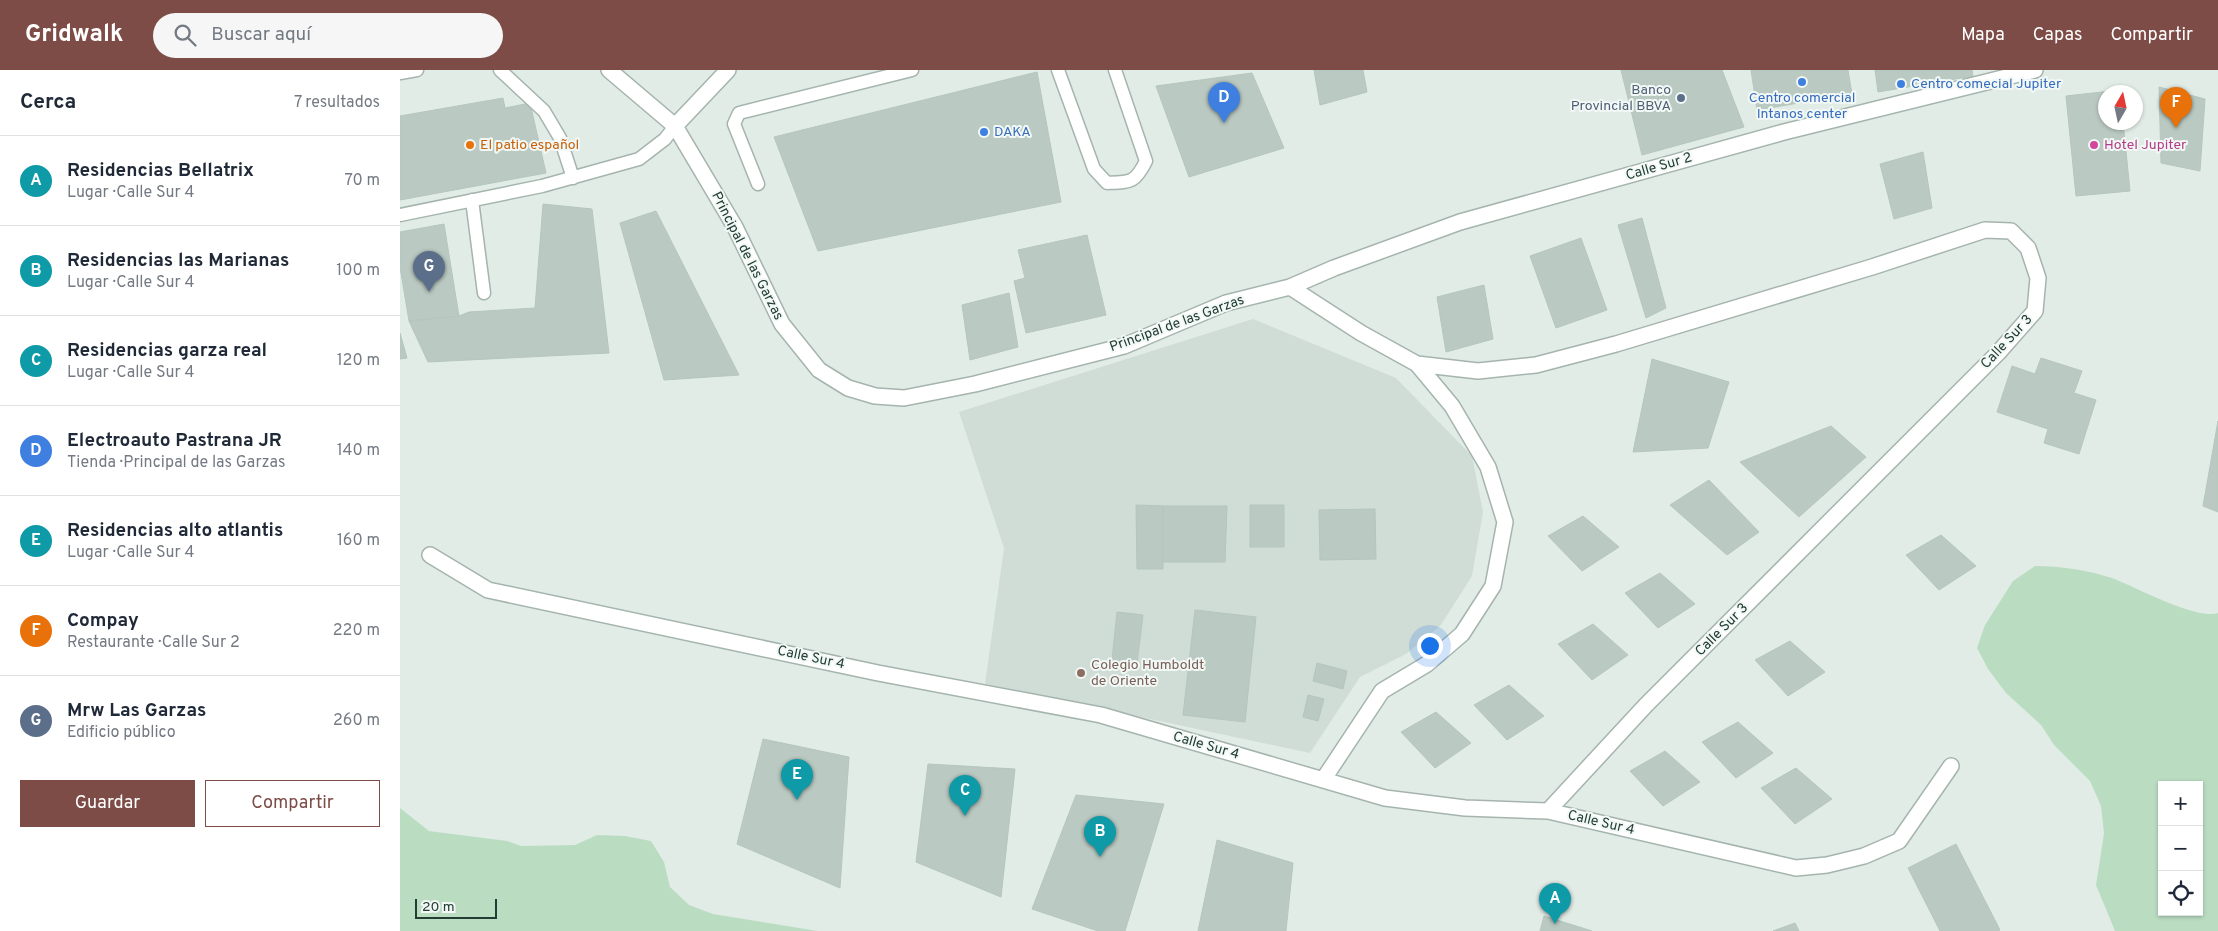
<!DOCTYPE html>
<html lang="es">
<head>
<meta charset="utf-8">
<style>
  :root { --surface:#fff; --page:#f6f6f7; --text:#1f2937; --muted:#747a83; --line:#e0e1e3; --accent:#7e4c47 }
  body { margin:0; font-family:Overpass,sans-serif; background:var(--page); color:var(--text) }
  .controls { position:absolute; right:15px; bottom:15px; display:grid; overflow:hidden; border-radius:0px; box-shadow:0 1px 4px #0004 }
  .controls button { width:45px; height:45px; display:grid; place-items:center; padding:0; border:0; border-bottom:1px solid var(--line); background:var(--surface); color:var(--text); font:25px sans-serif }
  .compass { position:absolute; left:1698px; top:15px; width:45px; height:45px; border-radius:50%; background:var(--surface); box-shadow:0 1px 4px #0004; rotate:9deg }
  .scale { position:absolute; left:15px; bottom:12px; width:82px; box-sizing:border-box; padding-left:5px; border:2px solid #223d34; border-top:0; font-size:14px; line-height:18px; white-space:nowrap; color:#223d34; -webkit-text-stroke:4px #f2f8f5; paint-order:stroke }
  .you { position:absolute; left:1029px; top:575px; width:18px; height:18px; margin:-12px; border:4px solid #fff; border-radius:50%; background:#1a73e8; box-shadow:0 0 0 8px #1a73e833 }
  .badge { display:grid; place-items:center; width:32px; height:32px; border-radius:50%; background:var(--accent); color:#fff; font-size:16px; font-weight:700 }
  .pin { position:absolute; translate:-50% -41px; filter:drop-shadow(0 1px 2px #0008) }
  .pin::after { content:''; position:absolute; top:26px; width:18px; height:15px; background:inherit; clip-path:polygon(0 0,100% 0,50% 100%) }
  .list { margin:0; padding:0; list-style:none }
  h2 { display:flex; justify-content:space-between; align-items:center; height:65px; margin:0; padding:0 20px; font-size:21px }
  h2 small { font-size:16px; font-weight:400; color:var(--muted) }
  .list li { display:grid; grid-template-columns:32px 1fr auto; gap:15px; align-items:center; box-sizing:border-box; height:90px; padding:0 20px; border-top:1px solid var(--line) }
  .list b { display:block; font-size:19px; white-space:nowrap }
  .list p { margin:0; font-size:16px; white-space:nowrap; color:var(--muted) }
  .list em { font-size:16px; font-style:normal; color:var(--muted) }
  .actions { display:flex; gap:10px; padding:15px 20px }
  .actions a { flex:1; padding:11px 0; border:1px solid var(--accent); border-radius:0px; text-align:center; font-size:18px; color:var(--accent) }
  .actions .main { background:var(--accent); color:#fff }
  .icon { flex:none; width:28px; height:28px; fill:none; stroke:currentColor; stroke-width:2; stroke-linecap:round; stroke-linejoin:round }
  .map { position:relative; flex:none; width:1818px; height:861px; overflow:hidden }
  header { display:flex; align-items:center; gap:30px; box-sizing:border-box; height:70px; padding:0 25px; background:var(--accent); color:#fff }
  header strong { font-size:24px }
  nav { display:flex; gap:28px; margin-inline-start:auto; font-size:18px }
  .search { width:350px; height:45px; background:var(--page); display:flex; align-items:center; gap:12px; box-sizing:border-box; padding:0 18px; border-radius:28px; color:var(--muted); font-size:19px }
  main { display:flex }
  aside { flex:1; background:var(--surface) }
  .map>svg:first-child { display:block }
</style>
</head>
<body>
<header>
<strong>Gridwalk</strong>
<div class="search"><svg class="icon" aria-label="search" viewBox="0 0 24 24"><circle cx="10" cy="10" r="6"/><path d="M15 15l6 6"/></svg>Buscar aquí</div>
<nav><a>Mapa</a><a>Capas</a><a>Compartir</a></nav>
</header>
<main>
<aside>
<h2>Cerca<small>7 resultados</small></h2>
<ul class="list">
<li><span class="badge" style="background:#0f9aa8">A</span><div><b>Residencias Bellatrix</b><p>Lugar · Calle Sur 4</p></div><em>70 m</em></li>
<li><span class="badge" style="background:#0f9aa8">B</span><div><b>Residencias las Marianas</b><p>Lugar · Calle Sur 4</p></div><em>100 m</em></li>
<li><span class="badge" style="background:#0f9aa8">C</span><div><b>Residencias garza real</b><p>Lugar · Calle Sur 4</p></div><em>120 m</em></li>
<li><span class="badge" style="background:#3f7fe0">D</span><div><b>Electroauto Pastrana JR</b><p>Tienda · Principal de las Garzas</p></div><em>140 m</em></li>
<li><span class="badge" style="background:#0f9aa8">E</span><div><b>Residencias alto atlantis</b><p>Lugar · Calle Sur 4</p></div><em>160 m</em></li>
<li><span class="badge" style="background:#e8710a">F</span><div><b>Compay</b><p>Restaurante · Calle Sur 2</p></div><em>220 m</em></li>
<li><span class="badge" style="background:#5c6f8a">G</span><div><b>Mrw Las Garzas</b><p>Edificio público</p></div><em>260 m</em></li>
</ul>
<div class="actions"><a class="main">Guardar</a><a>Compartir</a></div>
</aside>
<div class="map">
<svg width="1818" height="861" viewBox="0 0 1818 861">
  <rect width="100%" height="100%" fill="#e2ece7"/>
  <path fill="#d0dcd6" d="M853,249L996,308L1072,386L1083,442L1072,506L1041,555L1006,584L960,607L910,683L585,614L604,478L559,342Z"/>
  <path fill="#baddc2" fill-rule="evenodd" d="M1635,496C1661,496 1687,500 1712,508C1736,517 1795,550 1818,543V861H1715L1696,815L1704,763L1701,736L1690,711L1654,675L1641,655L1606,623L1588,599L1577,578L1585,555L1613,511ZM1762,715H1799V842H1762Z
    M0,738L29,761L107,771L121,776L175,775L197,765L225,766L251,771L264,792L270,817L289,835L313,844L418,861H0Z"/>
  <path fill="#bacac2" stroke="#b4c6bd" d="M914,0H963L967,22L920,35Z
    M1221,0H1322L1344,57L1242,85Z
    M1351,0H1448L1452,24L1357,40Z
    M1475,0H1572L1573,6L1478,22Z
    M637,2L661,132L418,181L374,67Z
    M852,3L884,78L789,107L756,16Z
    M1759,17L1805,29L1800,101L1761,93Z
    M1720,20V22H1706V52H1723L1730,121L1676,126L1666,26Z
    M103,28L105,38L130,33L146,103L0,130V46Z
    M1523,82L1532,138L1494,149L1480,94Z
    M143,134L192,139L209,283L28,292L9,251L59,246L69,242L135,238Z
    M256,141L339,305L264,310L220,153Z
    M1242,148L1266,238L1246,248L1218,155Z
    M44,154L59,246L9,251L0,197V162Z
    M687,165L706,245L626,263L614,211L625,208L618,180Z
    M1181,168L1207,240L1156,258L1130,186Z
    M1084,215L1093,269L1046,282L1037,227Z
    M609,223L618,277L570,290L562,235Z
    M0,263L7,288L0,289Z
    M1641,288L1682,301L1674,323L1696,330L1679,384L1644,373L1648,359L1597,342L1612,296L1635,304Z
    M1252,289L1329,312L1308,378L1233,382Z
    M1818,351V442L1803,436Z
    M1431,356L1466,387L1399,447L1340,392Z
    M1309,410L1359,462L1327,485L1270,435Z
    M736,435L763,436V499H737Z
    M850,435H884V477H850Z
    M763,436H827L825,492H763Z
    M975,439L976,489L920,490L919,440Z
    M1183,446L1219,477L1182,501L1148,466Z
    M1541,465L1576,496L1539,520L1506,485Z
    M1260,503L1295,534L1258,558L1225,523Z
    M795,540L856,547L845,652L783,645Z
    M717,542L743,545L737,593L712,590Z
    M1193,554L1228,585L1192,610L1158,574Z
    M1390,571L1425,602L1388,626L1355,590Z
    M917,593L947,601L943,619L913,611Z
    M1109,615L1144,646L1107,670L1074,635Z
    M908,625L924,629L918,651L903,647Z
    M1036,642L1071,673L1035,698L1001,662Z
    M1338,652L1373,683L1336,708L1302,672Z
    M363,669L449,687L440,818L337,774Z
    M1265,681L1300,712L1263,736L1230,701Z
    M528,694L615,699L601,827L516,792Z
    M1396,698L1432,729L1395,754L1361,718Z
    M676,725L764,734L725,861H698L632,839Z
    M817,770L893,793L886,861H798Z
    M1556,774L1600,860L1598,861H1540L1508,798Z
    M1144,846L1192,861H1140Z
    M1395,853L1399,861H1373Z"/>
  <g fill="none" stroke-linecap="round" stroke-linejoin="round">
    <defs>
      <path id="lane" d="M100,0L144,41L160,68L173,108
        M658,0L694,99L707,113C731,112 735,113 746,91L715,0
        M0,3L17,0
        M358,114L334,54L339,43L512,0
        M72,130L84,223
        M0,145L142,116L239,89L265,69L275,56"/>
      <path id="street" d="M209,0L275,56L335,157L382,254L419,300L448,318L475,326L504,328L575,314L724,276L826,233L890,217L961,263L1017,294L1052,336L1088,397L1105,452L1093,516L1062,564L1027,594L982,621L923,710
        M275,56L328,0
        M890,217L934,198L1060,152L1384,62L1635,0
        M1017,294L1078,301L1136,295L1216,274L1472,197L1585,160L1611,161L1628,178L1638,208L1635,241L1598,283L1246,635L1148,741
        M30,485L88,520L478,603L701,645L985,728L1065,738L1148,741L1396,798L1427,795L1464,786L1499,771L1551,696"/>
    </defs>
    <use href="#lane" stroke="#a5b4ae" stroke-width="15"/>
    <use href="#street" stroke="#a5b4ae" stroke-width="18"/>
    <use href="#lane" stroke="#fff" stroke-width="12"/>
    <use href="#street" stroke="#fff" stroke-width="15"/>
  </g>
  <g fill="#3f7fe0" stroke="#f2f8f5" stroke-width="2">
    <circle cx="1402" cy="12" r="5"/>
    <circle cx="1501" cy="14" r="5"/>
    <circle cx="584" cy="62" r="5"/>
  </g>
  <circle fill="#5c6f8a" stroke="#f2f8f5" stroke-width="2" cx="1281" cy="28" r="5"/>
  <circle fill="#e8710a" stroke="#f2f8f5" stroke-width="2" cx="70" cy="75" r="5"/>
  <circle fill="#d1479c" stroke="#f2f8f5" stroke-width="2" cx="1694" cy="75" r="5"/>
  <circle fill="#8d6e63" stroke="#f2f8f5" stroke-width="2" cx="681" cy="603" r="5"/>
  <g text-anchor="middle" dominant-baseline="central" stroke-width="4" stroke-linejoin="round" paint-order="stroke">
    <g font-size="14" fill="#366cbe" stroke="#f2f8f5" text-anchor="start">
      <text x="1511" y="14">Centro comecial Jupiter</text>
      <text x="1402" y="28" text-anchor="middle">Centro comercial<tspan x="1402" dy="16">Intanos center</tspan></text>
      <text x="594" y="62">DAKA</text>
    </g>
    <g font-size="14" fill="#4e5e75" stroke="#f2f8f5" text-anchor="end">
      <text x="1271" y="20">Banco<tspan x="1271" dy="16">Provincial BBVA</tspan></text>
    </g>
    <g font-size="14" fill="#c56008" stroke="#f2f8f5" text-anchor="start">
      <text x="80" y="75">El patio español</text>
    </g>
    <g font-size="14" fill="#b23c85" stroke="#f2f8f5" text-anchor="start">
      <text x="1704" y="75">Hotel Jupiter</text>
    </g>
    <g font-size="14" fill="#223d34" stroke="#f2f8f5">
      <text transform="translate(1259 97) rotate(-16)">Calle Sur 2</text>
      <text transform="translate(347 186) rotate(63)">Principal de las Garzas</text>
      <text transform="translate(777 254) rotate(-20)">Principal de las Garzas</text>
      <text transform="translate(1607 272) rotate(-47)">Calle Sur 3</text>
      <text transform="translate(1322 560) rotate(-45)">Calle Sur 3</text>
      <text transform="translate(411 588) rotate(12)">Calle Sur 4</text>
      <text transform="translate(806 676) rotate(16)">Calle Sur 4</text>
      <text transform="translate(1201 753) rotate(13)">Calle Sur 4</text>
    </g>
    <g font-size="14" fill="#785e54" stroke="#f2f8f5" text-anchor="start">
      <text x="691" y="595">Colegio Humboldt<tspan x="691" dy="16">de Oriente</tspan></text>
    </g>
  </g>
</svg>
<div class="controls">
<button>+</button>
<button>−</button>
<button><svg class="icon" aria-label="locate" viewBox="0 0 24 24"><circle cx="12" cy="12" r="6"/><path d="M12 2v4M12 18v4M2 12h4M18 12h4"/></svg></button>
</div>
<svg class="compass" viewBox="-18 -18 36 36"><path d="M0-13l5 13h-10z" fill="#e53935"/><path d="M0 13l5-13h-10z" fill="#747a83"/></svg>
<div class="scale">20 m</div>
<div class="you"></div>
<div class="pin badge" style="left:1155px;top:854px;background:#0f9aa8">A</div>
<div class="pin badge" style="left:700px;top:787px;background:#0f9aa8">B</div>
<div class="pin badge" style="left:565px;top:746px;background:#0f9aa8">C</div>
<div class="pin badge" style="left:824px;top:53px;background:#3f7fe0">D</div>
<div class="pin badge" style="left:397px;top:730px;background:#0f9aa8">E</div>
<div class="pin badge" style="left:1776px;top:58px;background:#e8710a">F</div>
<div class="pin badge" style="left:29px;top:222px;background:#5c6f8a">G</div>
</div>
</main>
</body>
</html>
